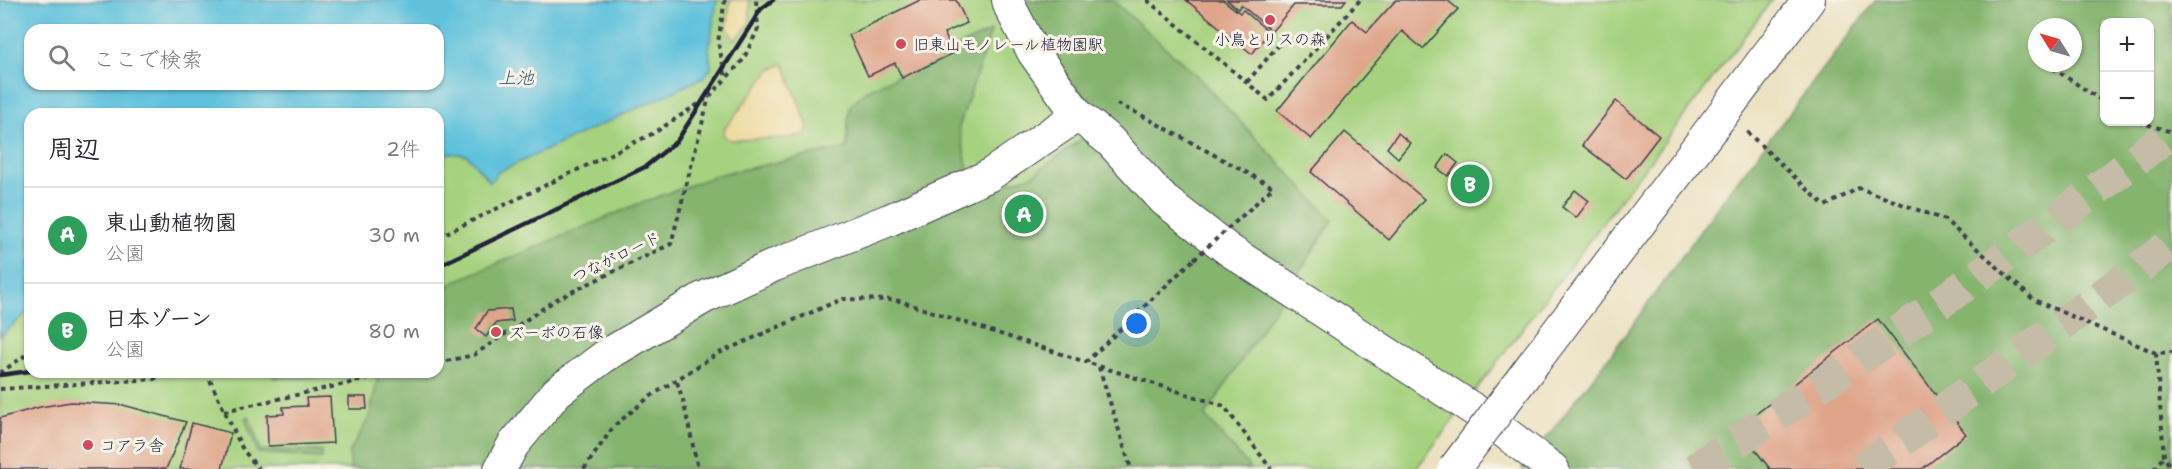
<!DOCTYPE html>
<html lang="ja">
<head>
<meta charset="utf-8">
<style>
  :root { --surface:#fff; --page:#f7f7f7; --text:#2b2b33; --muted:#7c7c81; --line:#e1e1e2; --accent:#d1495b }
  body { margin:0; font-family:"Shantell Sans","Klee One",sans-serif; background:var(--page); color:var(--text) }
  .controls { position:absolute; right:18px; top:18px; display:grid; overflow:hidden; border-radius:12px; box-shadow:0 2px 4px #0004 }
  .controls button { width:54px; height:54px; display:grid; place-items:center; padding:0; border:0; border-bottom:2px solid var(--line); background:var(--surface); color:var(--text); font:30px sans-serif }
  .compass { position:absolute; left:2028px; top:18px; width:54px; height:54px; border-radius:50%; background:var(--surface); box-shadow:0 2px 4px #0004; rotate:307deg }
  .you { position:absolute; left:1137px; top:324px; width:21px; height:21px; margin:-15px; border:4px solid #fff; border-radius:50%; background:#1a73e8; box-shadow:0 0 0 9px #1a73e833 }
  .badge { display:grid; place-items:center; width:39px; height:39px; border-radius:50%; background:var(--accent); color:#fff; font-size:20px; font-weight:700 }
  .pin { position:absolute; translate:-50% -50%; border:3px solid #fff; box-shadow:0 2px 6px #0006 }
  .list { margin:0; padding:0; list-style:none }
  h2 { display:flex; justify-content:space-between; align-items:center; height:78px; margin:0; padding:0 24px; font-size:26px }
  h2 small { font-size:20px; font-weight:400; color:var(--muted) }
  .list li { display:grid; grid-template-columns:39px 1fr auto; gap:18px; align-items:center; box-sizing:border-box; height:96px; padding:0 24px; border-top:2px solid var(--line) }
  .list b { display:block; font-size:22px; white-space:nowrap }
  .list p { margin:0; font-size:20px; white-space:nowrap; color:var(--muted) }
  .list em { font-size:20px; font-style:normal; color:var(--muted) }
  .icon { flex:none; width:33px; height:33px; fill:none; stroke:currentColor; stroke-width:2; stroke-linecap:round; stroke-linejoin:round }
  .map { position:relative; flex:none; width:2172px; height:469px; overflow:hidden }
  .search { position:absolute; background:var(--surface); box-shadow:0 2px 4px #0004; left:24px; top:24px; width:420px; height:66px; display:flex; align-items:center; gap:15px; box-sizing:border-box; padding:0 21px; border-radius:18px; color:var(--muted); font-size:22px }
  .panel { position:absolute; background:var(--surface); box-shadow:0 2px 4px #0004; left:24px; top:108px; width:420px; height:270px; border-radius:18px }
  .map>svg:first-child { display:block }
</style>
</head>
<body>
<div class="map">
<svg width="2172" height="469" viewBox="0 0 2172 469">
  <rect width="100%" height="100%" fill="#f7f3e8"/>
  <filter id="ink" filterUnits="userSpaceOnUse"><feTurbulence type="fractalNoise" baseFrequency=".0167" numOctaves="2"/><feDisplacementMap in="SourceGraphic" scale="12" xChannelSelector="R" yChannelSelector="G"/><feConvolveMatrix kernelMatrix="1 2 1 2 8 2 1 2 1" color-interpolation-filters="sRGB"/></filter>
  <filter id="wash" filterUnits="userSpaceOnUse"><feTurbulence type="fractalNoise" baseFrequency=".008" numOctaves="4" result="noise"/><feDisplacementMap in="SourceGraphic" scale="24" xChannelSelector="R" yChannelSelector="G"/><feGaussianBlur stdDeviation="1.35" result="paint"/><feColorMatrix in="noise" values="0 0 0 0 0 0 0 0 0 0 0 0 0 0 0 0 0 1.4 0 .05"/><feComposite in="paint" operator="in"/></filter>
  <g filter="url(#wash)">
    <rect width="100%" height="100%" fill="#ece2c2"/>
    <path fill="#a6d27f" stroke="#647a5d" stroke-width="1.5" fill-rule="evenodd" d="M0,0H1772L1416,469H0ZM30,30H438V84H30ZM30,114H438V372H30Z"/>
    <path fill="#84b46e" stroke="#536b54" stroke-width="1.5" fill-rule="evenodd" d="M1018,0H1112L1195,74L1333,220L1205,416L1251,469H351L349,453L369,418L379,372H438V293L456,281L638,204L721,174L847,148L848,121L850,106L865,91L991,31L959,127L973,193L1031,176L1108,120L1061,74Z
      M1876,0H2172V469H1522L1610,356L1719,205ZM2104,22H2150V122H2104ZM2037,27H2073V63H2037Z
      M39,372H113L47,375Z
      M268,372H346L345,375L333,377L275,378Z
      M249,416L261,450L322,451V458L258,453L245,418Z"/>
    <path fill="#eeda9e" stroke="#887e6c" stroke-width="1.5" d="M730,0H749C752,22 751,26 734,40L727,27Z
      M784,64L808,127L805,134L789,138L730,140L723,135L725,128L771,69Z"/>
    <path fill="#5ec1dc" stroke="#40728c" stroke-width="1.5" fill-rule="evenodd" d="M0,0H717L709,49L711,68L703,78L498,172L490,182L467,155L450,153L438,156V114H30V310L0,336ZM30,30H438V84H30Z"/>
    <g id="blocks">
      <path fill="#dfa58b" d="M920,0H956L967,23L944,33L954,53L902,78L895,63L868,76L849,35Z
        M1186,0H1223L1240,13L1243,10L1269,32L1252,54Z
        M1227,0H1346L1342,5H1294L1272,31L1241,5L1238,9Z
        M1396,0H1447L1458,9L1423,49L1402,31L1311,139L1277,111L1352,20L1367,32Z
        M1616,101L1659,136L1626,179L1582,145Z
        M1345,132L1424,199L1389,240L1311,172Z
        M1398,133L1410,143L1398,158L1387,148Z
        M1447,154L1458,163L1448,176L1437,168Z
        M1575,190L1589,201L1576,218L1562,207Z
        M511,309L513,321L496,323L486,337L476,329L487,311Z
        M1878,319L1966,434L1922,469H1770L1738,428Z
        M330,397L333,443L268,446L267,415L284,414L283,407L307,406L306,398Z
        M349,397H366L367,409H349Z
        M71,402L123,405L186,422L166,469H0V418L40,407Z
        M192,423L231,433L222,469H180Z"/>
    </g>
  </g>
  <g filter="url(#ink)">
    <use href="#blocks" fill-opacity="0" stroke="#403f4f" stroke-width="1.5"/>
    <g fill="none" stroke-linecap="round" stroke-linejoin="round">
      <path stroke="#c4bca7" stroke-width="33" stroke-dasharray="33 16" stroke-linecap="butt" d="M1695,469C1858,362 2018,251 2172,132
        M1862,469L2130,275L2172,243"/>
      <defs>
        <path id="minor" d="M1008,0L1010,7L1033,52L1078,115L1110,141L1164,200L1229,250L1479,413L1553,469
          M1536,360L1809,0
          M500,469L513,445L557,392L605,356L703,298L775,265L889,220L988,176L1078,115"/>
      </defs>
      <use href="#minor" stroke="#403f4f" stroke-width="34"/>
      <path stroke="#403f4f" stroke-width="4" stroke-dasharray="4.5 4.5" stroke-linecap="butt" d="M725,0L718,42L726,78
        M1147,0L1268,100L1360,0
        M2045,63L2104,102
        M1247,82L1283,40
        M1117,104L1141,115L1273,187L1251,208
        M2139,122L2172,132
        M1747,132L1825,206L1859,188L1945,220L2034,300L2156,353L2172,352
        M438,237L654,133L709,97L743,60L758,29L756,0
        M1193,260L1086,362L1224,406L1271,469
        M2156,353L2164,456L2171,469
        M438,363L474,355L557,299L671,244L709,97
        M1099,367L1131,469
        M206,372L243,450L259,469
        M0,373L30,352
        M677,382L683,400L698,469
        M0,389L154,379L167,372
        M224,411L399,372
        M584,469L614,426L648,398L717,354L842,299L896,300L1086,362
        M2154,469L2164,456"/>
      <use href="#minor" stroke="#fff" stroke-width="32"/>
      <path stroke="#22223b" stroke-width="4.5" d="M438,266L645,167L677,141L761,9L773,0
        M0,375L30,371"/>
      <defs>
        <path id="minor-bridge" d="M1454,469L1536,360"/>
      </defs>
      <use href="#minor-bridge" stroke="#403f4f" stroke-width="34" stroke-linecap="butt"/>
      <path stroke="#403f4f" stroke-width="4" stroke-dasharray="4.5 4.5" stroke-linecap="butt" d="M1194,259L1251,208"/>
      <use href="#minor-bridge" stroke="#fff" stroke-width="32"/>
    </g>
  </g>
  <g fill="#d1495b" stroke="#f7f3e8" stroke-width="2">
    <circle cx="1270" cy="20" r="6"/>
    <circle cx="901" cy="44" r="6"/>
    <circle cx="496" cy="332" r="6"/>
    <circle cx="88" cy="445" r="6"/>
  </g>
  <g text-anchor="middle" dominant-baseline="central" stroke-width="6" stroke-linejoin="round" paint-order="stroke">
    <g font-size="16" fill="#22223b" stroke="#f7f3e8" text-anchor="start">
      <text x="1270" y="39" text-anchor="middle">小鳥とリスの森</text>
      <text x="913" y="44">旧東山モノレール植物園駅</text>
      <text x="508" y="332">ズーボの石像</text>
      <text x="100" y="445">コアラ舎</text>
    </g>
    <g font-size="16" fill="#22223b" stroke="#f7f3e8">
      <text transform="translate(616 257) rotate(-26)">つながロード</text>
    </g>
    <g font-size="18" font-style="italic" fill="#375a73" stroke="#f7f3e8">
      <text x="516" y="78">上池</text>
    </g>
  </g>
</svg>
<div class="controls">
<button>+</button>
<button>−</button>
</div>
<svg class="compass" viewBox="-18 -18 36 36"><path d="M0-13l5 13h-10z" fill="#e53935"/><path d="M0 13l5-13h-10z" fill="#7c7c81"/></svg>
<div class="you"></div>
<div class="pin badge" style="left:1024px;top:214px;background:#2e9e5b">A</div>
<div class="pin badge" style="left:1470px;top:184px;background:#2e9e5b">B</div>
<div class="search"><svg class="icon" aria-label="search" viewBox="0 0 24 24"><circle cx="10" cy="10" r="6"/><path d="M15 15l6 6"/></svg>ここで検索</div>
<section class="panel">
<h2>周辺<small>2件</small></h2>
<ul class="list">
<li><span class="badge" style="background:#2e9e5b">A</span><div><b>東山動植物園</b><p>公園</p></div><em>30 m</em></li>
<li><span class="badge" style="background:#2e9e5b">B</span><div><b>日本ゾーン</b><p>公園</p></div><em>80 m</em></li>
</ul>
</section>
</div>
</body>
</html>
